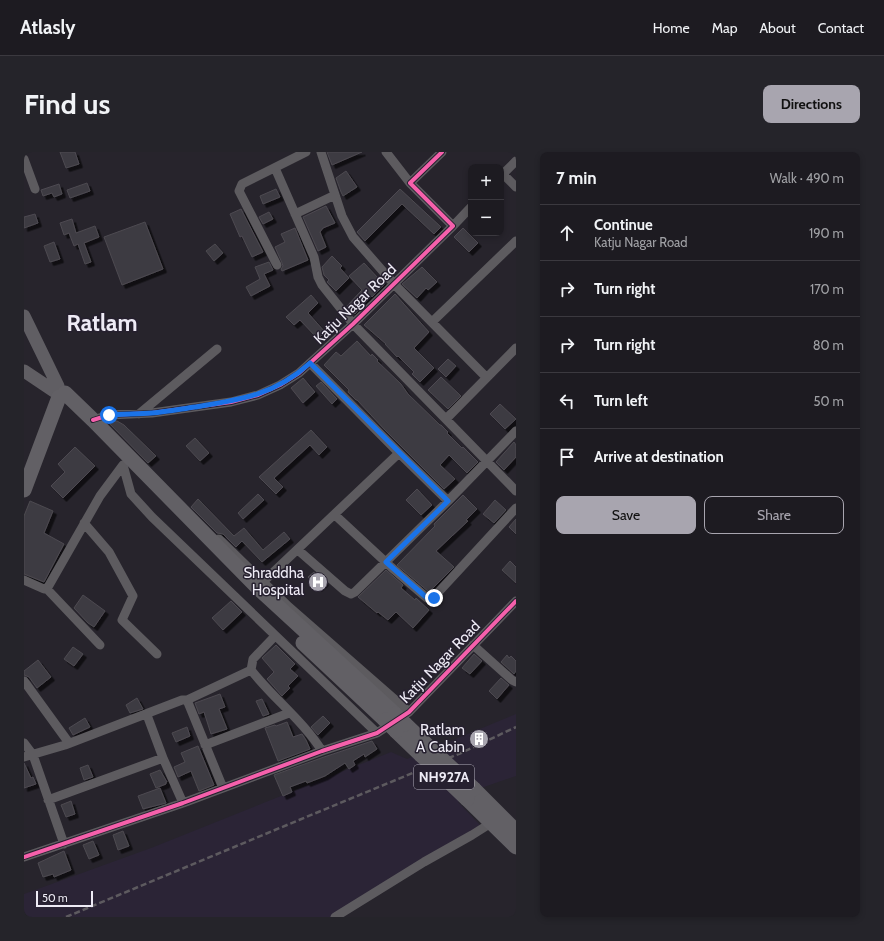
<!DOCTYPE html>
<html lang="en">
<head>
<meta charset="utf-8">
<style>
  :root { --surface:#1d1b21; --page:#25242a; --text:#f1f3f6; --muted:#a0a1a5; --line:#3b393f; --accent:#a8a5af }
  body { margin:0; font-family:Cabin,sans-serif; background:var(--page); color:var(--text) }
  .controls { position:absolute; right:12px; top:12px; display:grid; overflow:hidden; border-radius:8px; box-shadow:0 2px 6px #0003 }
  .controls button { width:36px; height:36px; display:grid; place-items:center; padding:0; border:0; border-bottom:1px solid var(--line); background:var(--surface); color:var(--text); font:20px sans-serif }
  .scale { position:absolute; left:12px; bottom:10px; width:57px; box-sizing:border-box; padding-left:4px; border:2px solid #eeebf5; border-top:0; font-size:11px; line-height:14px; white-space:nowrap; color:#eeebf5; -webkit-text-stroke:3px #26202f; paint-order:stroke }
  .stop { position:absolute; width:12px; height:12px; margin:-9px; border:3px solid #1a73e8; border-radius:50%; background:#fff }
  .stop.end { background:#1a73e8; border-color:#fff; box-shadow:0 1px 4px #0008 }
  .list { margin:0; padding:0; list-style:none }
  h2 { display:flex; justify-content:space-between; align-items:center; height:52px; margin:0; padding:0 16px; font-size:17px }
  h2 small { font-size:13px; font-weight:400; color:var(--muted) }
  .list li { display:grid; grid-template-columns:26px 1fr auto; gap:12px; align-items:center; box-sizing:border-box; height:56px; padding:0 16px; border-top:1px solid var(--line) }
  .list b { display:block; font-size:15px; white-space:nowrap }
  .list p { margin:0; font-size:13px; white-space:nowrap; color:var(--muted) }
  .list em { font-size:13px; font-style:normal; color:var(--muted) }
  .actions { display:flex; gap:8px; padding:12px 16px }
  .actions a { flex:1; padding:9px 0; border:1px solid var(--accent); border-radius:8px; text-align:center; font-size:14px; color:var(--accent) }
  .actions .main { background:var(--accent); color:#111 }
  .icon { flex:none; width:22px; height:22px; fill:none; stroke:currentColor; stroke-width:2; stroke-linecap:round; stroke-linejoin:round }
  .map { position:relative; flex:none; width:492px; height:765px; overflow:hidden; border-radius:8px }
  header { display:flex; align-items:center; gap:24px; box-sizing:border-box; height:56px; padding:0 20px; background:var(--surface); border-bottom:1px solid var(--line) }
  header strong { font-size:19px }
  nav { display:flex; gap:22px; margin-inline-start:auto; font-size:14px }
  .intro { display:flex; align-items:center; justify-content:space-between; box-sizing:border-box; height:96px; padding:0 24px }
  h1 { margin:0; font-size:28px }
  .button { padding:10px 18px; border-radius:8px; background:var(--accent); color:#111; font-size:14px; font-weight:700 }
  main { display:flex; gap:24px; padding:0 24px }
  aside { flex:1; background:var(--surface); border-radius:8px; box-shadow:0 2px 6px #0003 }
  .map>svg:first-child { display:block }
</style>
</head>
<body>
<header>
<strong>Atlasly</strong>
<nav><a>Home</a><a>Map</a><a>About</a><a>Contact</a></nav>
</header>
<div class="intro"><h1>Find us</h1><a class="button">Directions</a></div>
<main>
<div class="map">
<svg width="492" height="765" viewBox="0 0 492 765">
  <defs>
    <filter id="shadow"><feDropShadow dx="3.5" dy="3.5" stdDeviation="0" flood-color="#0009"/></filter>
  </defs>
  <rect width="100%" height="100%" fill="#27242c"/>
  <path fill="#2b2436" d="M492,562V624L457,636L434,650L456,673L308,765H0V742L127,696L367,600L383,607Z"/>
  <path fill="#3e3b42" stroke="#4d4a51" filter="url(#shadow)" d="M36,0H51L55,12L42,16Z
    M303,0H338L308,13Z
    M322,19L333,35L319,44L317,40L312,26Z
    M63,31L66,39L46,46L43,38Z
    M35,32L38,42L30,45L28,41L19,44L17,38Z
    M252,37L256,45L239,52L236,44Z
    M376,37L417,75L410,82L378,52L341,89L333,80Z
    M302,54L311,71L299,76L296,80L302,95L294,99L279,65Z
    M217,57L239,100L228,105L218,84L216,85L206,62Z
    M245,60L249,67L239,72L235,65Z
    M11,62L14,71L0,76V65Z
    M48,67L52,81L71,74L75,85L60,91L67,110L61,112L54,92L50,94L45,81L40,83L36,71Z
    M121,70L139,117L98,133L80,85Z
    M271,76L284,108L258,119L257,117L259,114L258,111L251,95L261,90L257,82Z
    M439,76L454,91L445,100L430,85Z
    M30,90L36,107L26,110L20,94Z
    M191,92L199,101L190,109L182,99Z
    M308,104L318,114L316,116L325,126L312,139L303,130L305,128L300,123L298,115Z
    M245,110L249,118L240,122L246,134L227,144L222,135L236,127L231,115Z
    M340,111L355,127L356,126L361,132L348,145L347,144L331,162L323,154L338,138L325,124Z
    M398,115L413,130L404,138L402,136L393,146L378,132Z
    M371,142L405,180L390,196L410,216L396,230L388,222L390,220L374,204L373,205L361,192H362L340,173Z
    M287,143L294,151L284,161L301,180L294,187L276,168L270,173L262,165Z
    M333,189L347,204L348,202L354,208L353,209L377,232L384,242L416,273H417L424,280L423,281L438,296L439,295L454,310L443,321L425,303L416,313L431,327L420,337L361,278L333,248H332L324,240L325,238L300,213L312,200L317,204Z
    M424,207L432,214L422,225L414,217Z
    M417,225L437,244L424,257L404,238Z
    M279,226L291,240L279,251L267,236Z
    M297,230L313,247L308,252L292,234Z
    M476,252L492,267L481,277L466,262Z
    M87,269H93L100,273L132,304L124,311L85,271Z
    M287,278L303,295L295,303L286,293L250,326L259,335L252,342L235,325Z
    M171,286L185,301L176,309L162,294Z
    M490,290L492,293V305L480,318L472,310Z
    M51,295L71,314L39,346L27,334L41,320L34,312Z
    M393,337L408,353L397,363L382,348Z
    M234,342L240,348L219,367L214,361Z
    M439,343L453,357L442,368L444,369L412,399L430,415L405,440L373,413L411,374L410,372Z
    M174,347L210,384L220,376L239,398L260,380L266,387L238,410L218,389L212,395L199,382L193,381L167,355Z
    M471,348L482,358L470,371L459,362Z
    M6,349L29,359L20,381L40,392L20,430L0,422V364Z
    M492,367V382L485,375Z
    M486,409L492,415V431L478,418Z
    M362,418L379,433L377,436L391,448L392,446L405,458L389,476L372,460L364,468L354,460L353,461L334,445Z
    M290,420L301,430L294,436L284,425Z
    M59,443L81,459L70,475L64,471L50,456Z
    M207,449L218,460L199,478L188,466Z
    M252,493L271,512L266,517L274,524L264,534L266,536L258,544L243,527L250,520L238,506Z
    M49,495L59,502L50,514L40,507Z
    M450,502L458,509L446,522L438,516Z
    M483,503L485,506L487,504L492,509V519L490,522L477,510Z
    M14,508L27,525L13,536L5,525L0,523V519Z
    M477,526L485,533L473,547L465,539Z
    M196,542L201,555L195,557L203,577L187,582L180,560L175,562L171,551Z
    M113,546L119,557L106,561L102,553Z
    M238,547L245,562L239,564L232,549Z
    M299,564L306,571L294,583L287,575Z
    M61,566L66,575L49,583L45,576Z
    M263,570L269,585L278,582L282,588L286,597L254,609L241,576L251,573L252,574Z
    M163,575L166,584L152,590L148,581Z
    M348,589L353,597L341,605L340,602L329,609L331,613L325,617L321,611L301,624L283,631L282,629L266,635L268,640L259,644L250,623L300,605Z
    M174,594L190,633L175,639L167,619L154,625L150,615L161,610L157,601Z
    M0,611L7,626L9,625L12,632L0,636Z
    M64,613L69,625L60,628L56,616Z
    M136,618L143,630H142V632L132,636L126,622Z
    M136,636L142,651L119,657L114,644Z
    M47,649L51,662L42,665L37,653Z
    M99,679L105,694L94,698L89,683Z
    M69,689L75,703L65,707L59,693Z
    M40,699L47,718L30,725L29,722L19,725L14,711Z"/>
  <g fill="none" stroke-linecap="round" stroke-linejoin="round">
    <path stroke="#5d5b5f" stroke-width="9" d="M297,0L318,64L329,85L370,132L462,225
      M362,0L386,31
      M0,7L11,37
      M251,16L290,105L294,125L298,133L329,172L492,339
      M479,22L492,35
      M477,24L492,9
      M271,62L311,43
      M429,74L447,55
      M253,113L215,39L218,32L282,0
      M408,170L492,89
      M115,262L193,197
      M422,267L492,196
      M69,268L85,263L128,261L207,250L234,243L256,233L275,221L329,172L429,74L386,31L418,0
      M375,301L424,349L492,279
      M99,313L107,342L128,365L353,581
      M311,363L367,415L403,446H409L492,356
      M60,371L85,400L109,444L98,468L133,502
      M195,387L265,455L385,560
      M274,398L321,439L327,442L331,440L424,349
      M0,428L20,437L24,435L76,344L99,313
      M240,429L375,301L286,211
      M22,436L76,493
      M251,484L229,507L227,518C249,546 279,569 298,599
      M449,493L488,528L492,530
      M0,529L45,591
      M163,548L227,518
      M123,563L139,606L159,651
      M0,591L9,603L40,692
      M181,593L265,561
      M0,605L41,593L158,548H163L199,636
      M24,648L139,606
      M0,705L159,651L298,599L353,581L385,560L492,449
      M311,765L400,710L448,683L467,671"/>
    <path stroke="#605e63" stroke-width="13" d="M0,164L34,234
      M0,219L30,239"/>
    <path stroke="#626065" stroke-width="15" d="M41,241L69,268L234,436L371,562
      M0,338L35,245
      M279,491L361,568
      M381,572L405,595
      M372,579L397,603
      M450,637L492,679
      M443,647L492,695"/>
    <path stroke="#5d5a5f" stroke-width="2.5" stroke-dasharray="6 3" stroke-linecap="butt" d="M42,765L275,668L437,601L492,575"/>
    <path stroke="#626065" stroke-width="15" d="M371,562L381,572
      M361,568L372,579
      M405,595L450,637
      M397,603L443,647"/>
    <defs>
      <path id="cycleway" d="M69,268L85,263L128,261L207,250L234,243L256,233L275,221L329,172L429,74L386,31L418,0
        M0,705L159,651L298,599L353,581L385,560L492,449"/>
    </defs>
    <use href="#cycleway" stroke="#26202f" stroke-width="6"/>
    <use href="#cycleway" stroke="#f560ab" stroke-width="4"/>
  </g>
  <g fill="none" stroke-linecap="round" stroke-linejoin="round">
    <path stroke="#1a73e8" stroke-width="5" d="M85,263C99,262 114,262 128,261C142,260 157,257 171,255C216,248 251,243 286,211L424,349L362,410L403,446H410"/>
  </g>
  <defs>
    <symbol id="hospital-disc" viewBox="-11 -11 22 22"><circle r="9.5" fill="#a8a5af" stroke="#26202f"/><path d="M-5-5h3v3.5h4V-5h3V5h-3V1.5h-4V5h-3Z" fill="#fff"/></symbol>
    <symbol id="building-disc" viewBox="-11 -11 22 22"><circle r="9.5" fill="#a8a5af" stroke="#26202f"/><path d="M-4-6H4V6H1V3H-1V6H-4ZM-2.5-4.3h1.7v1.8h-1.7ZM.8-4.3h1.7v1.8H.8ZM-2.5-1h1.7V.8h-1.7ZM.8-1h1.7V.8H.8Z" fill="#fff"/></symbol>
  </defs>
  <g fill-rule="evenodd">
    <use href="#hospital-disc" x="283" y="419" width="22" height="22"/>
    <use href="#building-disc" x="444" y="576" width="22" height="22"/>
  </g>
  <g text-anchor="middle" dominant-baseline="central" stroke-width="3" stroke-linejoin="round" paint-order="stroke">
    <rect fill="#26202f" stroke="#b2aeba" stroke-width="1" x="390" y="613" width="60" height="24" rx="3"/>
    <g font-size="14" font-weight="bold" fill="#eeebf5">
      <text x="420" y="625">NH927A</text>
    </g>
    <g font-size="15" fill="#eeebf5" stroke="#26202f">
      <text transform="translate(331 152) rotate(-44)">Katju Nagar Road</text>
      <text transform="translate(416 510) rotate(-46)">Katju Nagar Road</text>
    </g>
    <g font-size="15" fill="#eeebf5" stroke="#26202f" text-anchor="end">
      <text x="280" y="421">Shraddha<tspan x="280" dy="17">Hospital</tspan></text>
      <text x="441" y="578">Ratlam<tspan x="441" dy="17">A Cabin</tspan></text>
    </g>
    <g font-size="23" font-weight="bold" fill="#eeebf5" stroke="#26202f">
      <text x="78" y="171">Ratlam</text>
    </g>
  </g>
</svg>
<div class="controls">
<button>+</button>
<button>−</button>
</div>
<div class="scale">50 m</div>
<div class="stop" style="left:85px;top:263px"></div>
<div class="stop end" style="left:410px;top:446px"></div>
</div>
<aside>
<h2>7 min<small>Walk · 490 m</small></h2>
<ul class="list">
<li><svg class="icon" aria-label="ahead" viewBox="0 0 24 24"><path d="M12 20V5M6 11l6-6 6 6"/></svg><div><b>Continue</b><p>Katju Nagar Road</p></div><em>190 m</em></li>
<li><svg class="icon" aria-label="right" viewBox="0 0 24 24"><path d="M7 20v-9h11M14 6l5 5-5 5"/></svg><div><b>Turn right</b></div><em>170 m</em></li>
<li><svg class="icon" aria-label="right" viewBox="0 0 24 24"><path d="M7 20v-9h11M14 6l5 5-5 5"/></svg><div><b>Turn right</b></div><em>80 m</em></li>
<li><svg class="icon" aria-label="left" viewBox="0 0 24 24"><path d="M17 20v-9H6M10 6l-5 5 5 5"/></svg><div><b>Turn left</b></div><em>50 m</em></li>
<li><svg class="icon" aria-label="arrive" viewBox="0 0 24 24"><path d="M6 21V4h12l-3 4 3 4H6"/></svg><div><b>Arrive at destination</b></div></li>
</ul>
<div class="actions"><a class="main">Save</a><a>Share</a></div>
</aside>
</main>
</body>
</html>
